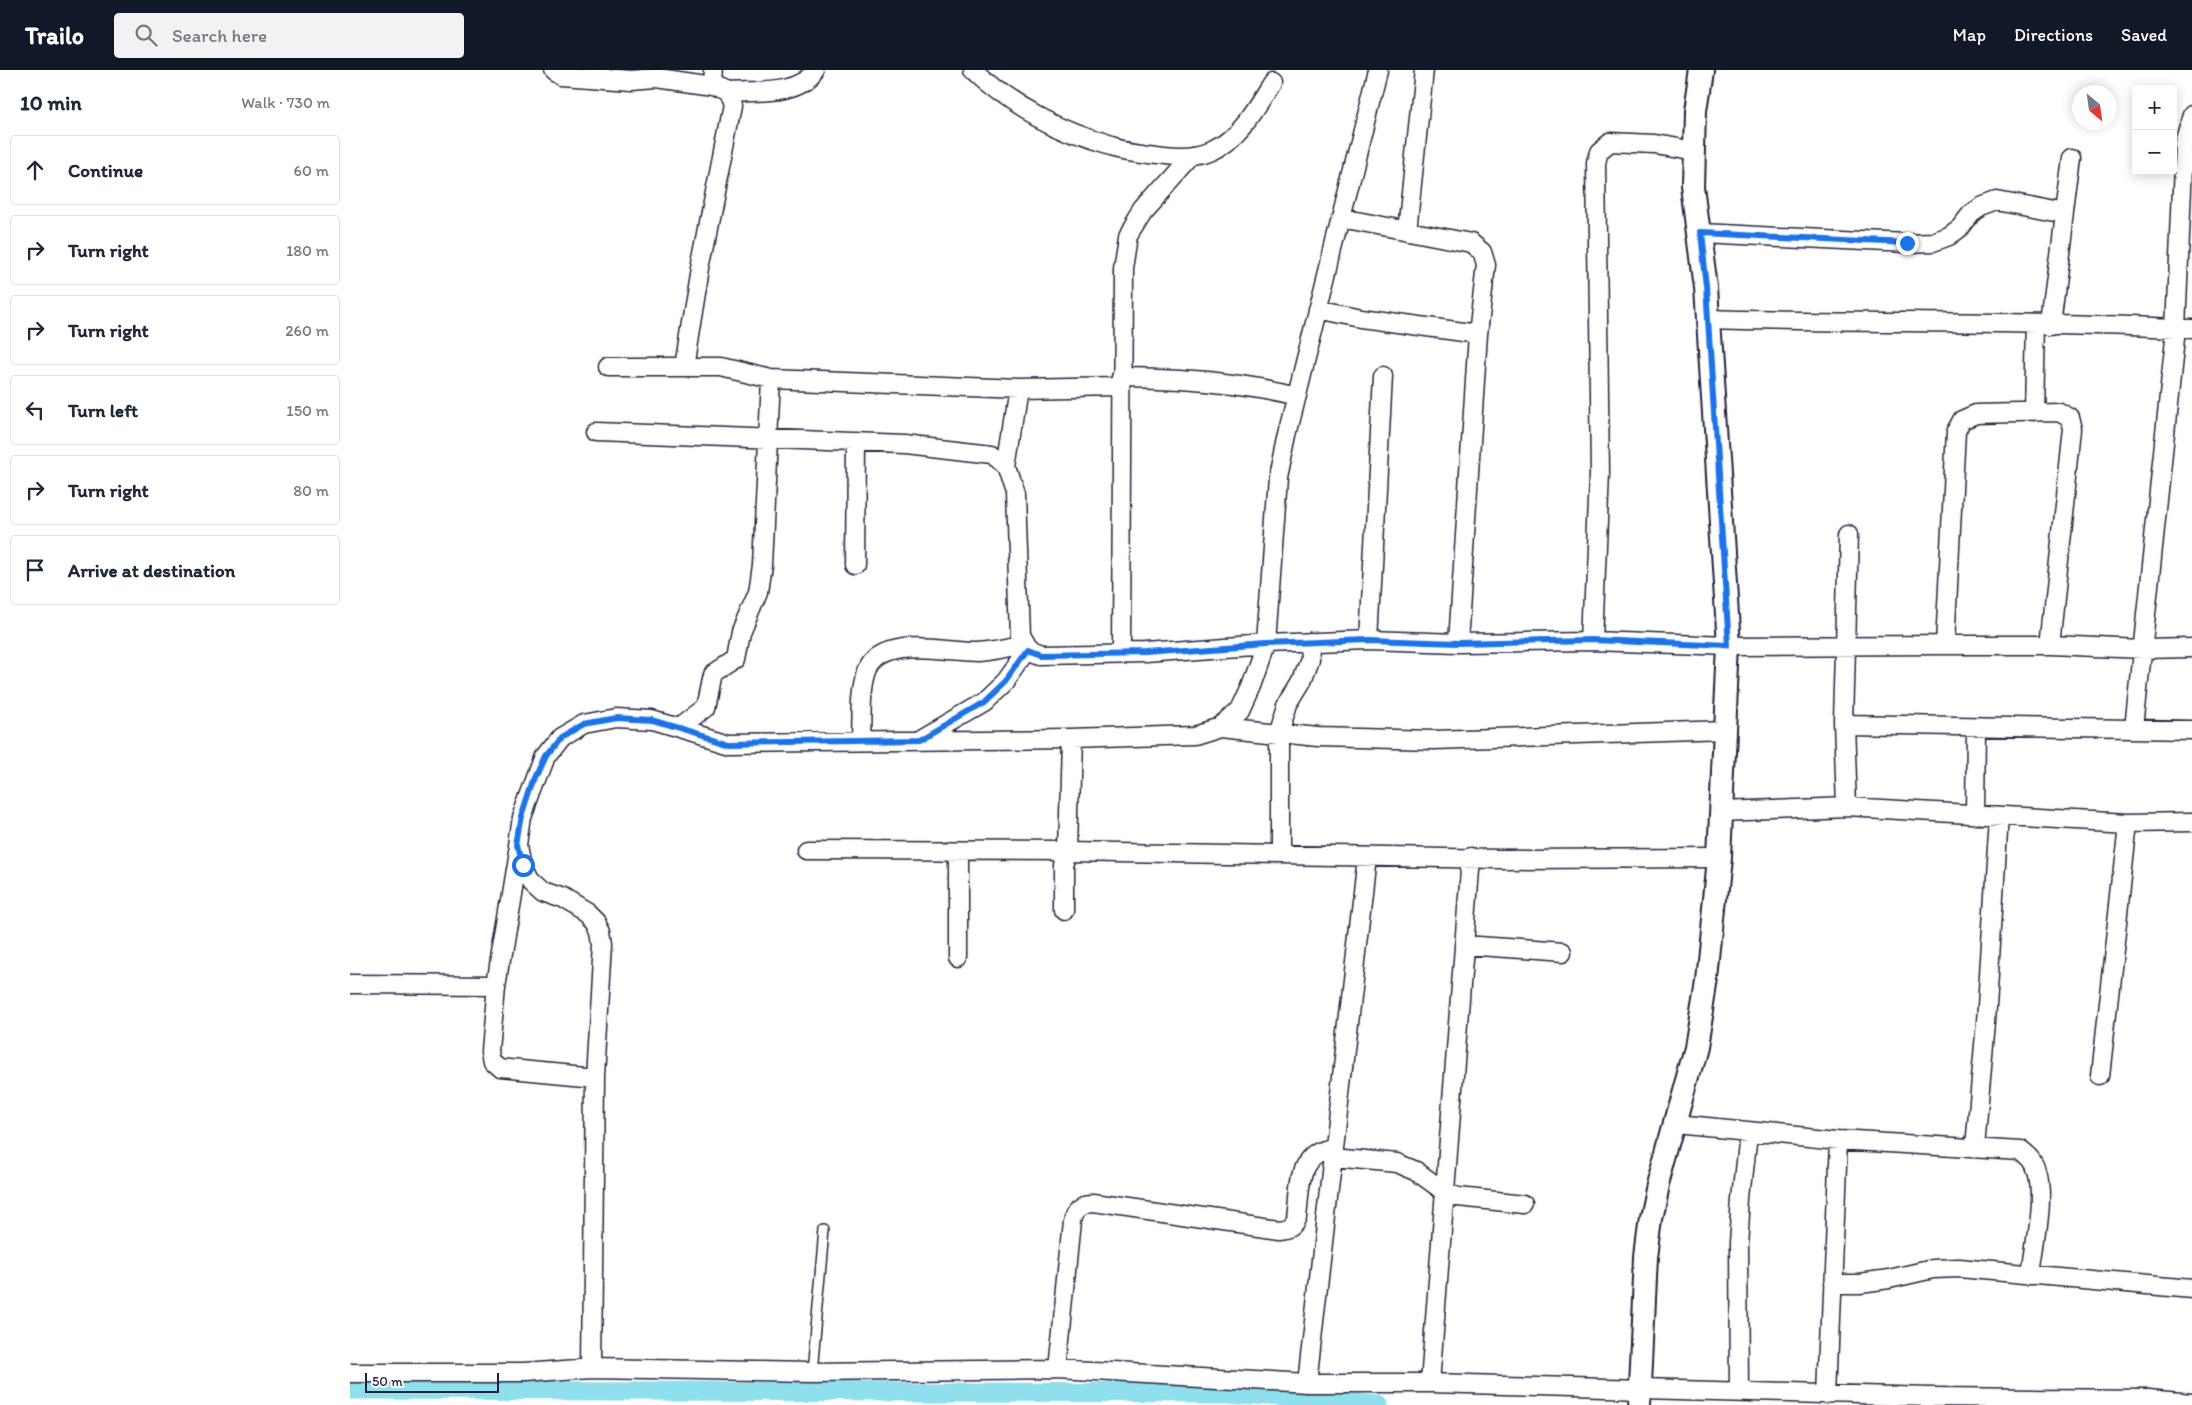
<!DOCTYPE html>
<html lang="en">
<head>
<meta charset="utf-8">
<style>
  :root { --surface:#fff; --page:#f2f2f3; --text:#1f2937; --muted:#747a83; --line:#e0e1e3; --accent:#111827 }
  body { margin:0; font-family:Itim,sans-serif; background:var(--page); color:var(--text) }
  .controls { position:absolute; right:15px; top:15px; display:grid; overflow:hidden; border-radius:5px; box-shadow:0 2px 12px #0003 }
  .controls button { width:45px; height:45px; display:grid; place-items:center; padding:0; border:0; border-bottom:1px solid var(--line); background:var(--surface); color:var(--text); font:25px sans-serif }
  .compass { position:absolute; left:1722px; top:15px; width:45px; height:45px; border-radius:50%; background:var(--surface); box-shadow:0 2px 12px #0003; rotate:151deg }
  .scale { position:absolute; left:15px; bottom:12px; width:134px; box-sizing:border-box; padding-left:5px; border:2px solid #22223b; border-top:0; font-size:14px; line-height:18px; white-space:nowrap; color:#22223b; -webkit-text-stroke:4px #fff; paint-order:stroke }
  .stop { position:absolute; width:15px; height:15px; margin:-11px; border:4px solid #1a73e8; border-radius:50%; background:#fff }
  .stop.end { background:#1a73e8; border-color:#fff; box-shadow:0 1px 5px #0008 }
  .list { margin:0; padding:0; list-style:none }
  h2 { display:flex; justify-content:space-between; align-items:center; height:65px; margin:0; padding:0 20px; font-size:21px }
  h2 small { font-size:16px; font-weight:400; color:var(--muted) }
  .list li { display:grid; grid-template-columns:32px 1fr auto; gap:15px; align-items:center; box-sizing:border-box; height:70px; margin:0 10px 10px; padding:0 10px; border:1px solid var(--line); border-radius:5px }
  .list b { display:block; font-size:19px; white-space:nowrap }
  .list em { font-size:16px; font-style:normal; color:var(--muted) }
  .icon { flex:none; width:28px; height:28px; fill:none; stroke:currentColor; stroke-width:2; stroke-linecap:round; stroke-linejoin:round }
  .map { position:relative; flex:none; width:1842px; height:1335px; overflow:hidden }
  header { display:flex; align-items:center; gap:30px; box-sizing:border-box; height:70px; padding:0 25px; background:var(--accent); color:#fff }
  header strong { font-size:24px }
  nav { display:flex; gap:28px; margin-inline-start:auto; font-size:18px }
  .search { width:350px; height:45px; background:var(--page); display:flex; align-items:center; gap:12px; box-sizing:border-box; padding:0 18px; border-radius:5px; color:var(--muted); font-size:19px }
  main { display:flex }
  aside { flex:1; background:var(--surface) }
  .map>svg:first-child { display:block }
</style>
</head>
<body>
<header>
<strong>Trailo</strong>
<div class="search"><svg class="icon" aria-label="search" viewBox="0 0 24 24"><circle cx="10" cy="10" r="6"/><path d="M15 15l6 6"/></svg>Search here</div>
<nav><a>Map</a><a>Directions</a><a>Saved</a></nav>
</header>
<main>
<aside>
<h2>10 min<small>Walk · 730 m</small></h2>
<ul class="list">
<li><svg class="icon" aria-label="ahead" viewBox="0 0 24 24"><path d="M12 20V5M6 11l6-6 6 6"/></svg><div><b>Continue</b></div><em>60 m</em></li>
<li><svg class="icon" aria-label="right" viewBox="0 0 24 24"><path d="M7 20v-9h11M14 6l5 5-5 5"/></svg><div><b>Turn right</b></div><em>180 m</em></li>
<li><svg class="icon" aria-label="right" viewBox="0 0 24 24"><path d="M7 20v-9h11M14 6l5 5-5 5"/></svg><div><b>Turn right</b></div><em>260 m</em></li>
<li><svg class="icon" aria-label="left" viewBox="0 0 24 24"><path d="M17 20v-9H6M10 6l-5 5 5 5"/></svg><div><b>Turn left</b></div><em>150 m</em></li>
<li><svg class="icon" aria-label="right" viewBox="0 0 24 24"><path d="M7 20v-9h11M14 6l5 5-5 5"/></svg><div><b>Turn right</b></div><em>80 m</em></li>
<li><svg class="icon" aria-label="arrive" viewBox="0 0 24 24"><path d="M6 21V4h12l-3 4 3 4H6"/></svg><div><b>Arrive at destination</b></div></li>
</ul>
</aside>
<div class="map">
<svg width="1842" height="1335" viewBox="0 0 1842 1335">
  <rect width="100%" height="100%" fill="#fff"/>
  <filter id="ink" filterUnits="userSpaceOnUse"><feTurbulence type="fractalNoise" baseFrequency=".02" numOctaves="2"/><feDisplacementMap in="SourceGraphic" scale="10" xChannelSelector="R" yChannelSelector="G"/><feConvolveMatrix kernelMatrix="1 2 1 2 8 2 1 2 1" color-interpolation-filters="sRGB"/></filter>
  <g filter="url(#ink)">
    <g fill="none" stroke-linecap="round" stroke-linejoin="round">
      <path stroke="#90dfec" stroke-width="19" d="M0,1320L878,1323L1029,1335"/>
      <defs>
        <path id="service" d="M462,1302L475,1161"/>
        <path id="minor" d="M203,0L211,5L281,10L307,8L362,16L377,23L382,36L350,198L334,297
          M623,0C660,36 711,62 761,76C773,80 786,81 798,83C819,86 842,89 862,80C890,67 906,37 921,13
          M362,16L363,0
          M377,23C406,21 447,26 466,0
          M991,148L1121,173L1132,182L1136,195L1128,264L1108,573
          M1057,161L1074,0
          M1350,163L1557,173L1583,172L1599,166L1610,158L1621,144L1631,137L1647,131L1715,144
          M968,239L1011,248L1128,264
          M1357,249C1519,254 1680,250 1842,259
          M1701,255L1722,88
          M258,297H371L421,309L668,319L771,317
          M771,307C834,308 885,311 947,326
          M1684,343L1686,254
          M246,362L554,374L642,384L656,396L665,424L670,566L678,580L691,585L795,583L916,574L1019,570L1108,573L1243,571L1379,576L1595,575H1700L1793,579L1842,578
          M656,396L668,319
          M505,495L506,372
          M1019,570L1033,306
          M1243,571L1250,403L1246,93L1249,81L1260,72L1304,74L1344,81
          M1595,575L1606,361L1612,350L1626,344L1709,342L1720,348L1723,359L1700,575
          M771,583L773,198L778,165L793,141L843,85
          M1494,654L1842,660
          M330,657L356,637L363,604L386,589L391,562L408,522L412,495L421,309
          M871,657L968,667L1084,670L1375,660
          M1784,658L1826,259L1834,72L1842,45
          M570,669L634,632L656,611L678,580
          M511,670C512,649 510,622 517,602C531,565 597,582 627,582C643,581 658,578 673,574
          M1497,737L1494,654L1499,464
          M1371,742L1497,737L1778,753L1842,752
          M1625,745L1626,658
          M456,780L718,781L1150,789L1369,788
          M168,781L146,915L140,981L142,991L150,998L245,1007
          M608,782V888
          M929,785V663L938,634L952,611L960,589L959,572
          M714,840V795L718,781L721,669
          M1114,875L1213,882
          M0,914L146,915
          M1750,1006L1778,753
          M1327,1054L1488,1070L1670,1081C1674,1084 1679,1088 1682,1092C1699,1115 1684,1176 1681,1205
          M1625,1077L1636,952L1649,746
          M983,1087L1047,1093L1066,1101L1095,1122L1108,1127L1175,1134
          M1482,1213H1510L1539,1209L1583,1199L1609,1198L1842,1219
          M242,1298L245,1007L253,873L251,861L246,852L238,844L213,829L193,822L181,811L173,795L169,775L173,748L196,686L210,668L234,654L266,648L302,650L379,673L721,669L845,665L871,657L890,641L901,617L916,574L928,408L937,365L1028,0
          M708,1299L723,1150C725,1139 730,1132 743,1132L929,1159C938,1158 943,1156 947,1147C951,1117 946,1083 983,1078
          M0,1303H173L242,1298L462,1302L708,1299L957,1313H1080L1580,1327L1798,1329L1842,1333
          M957,1313L1017,787
          M1080,1313L1121,787
          M1389,1321L1388,1173L1391,1130L1398,1062
          M1478,1325L1488,1070"/>
        <path id="tertiary" d="M1289,1335L1296,1187L1301,1148L1308,1115L1346,977L1357,910L1369,788L1379,576L1356,218L1343,117L1345,41L1351,0"/>
      </defs>
      <use href="#service" stroke="#22223b" stroke-width="12"/>
      <use href="#minor" stroke="#22223b" stroke-width="21"/>
      <use href="#tertiary" stroke="#22223b" stroke-width="26"/>
      <use href="#service" stroke="#fff" stroke-width="9"/>
      <use href="#minor" stroke="#fff" stroke-width="18"/>
      <use href="#tertiary" stroke="#fff" stroke-width="22"/>
    </g>
  </g>
  <g fill="none" stroke-linecap="round" stroke-linejoin="round" filter="url(#ink)">
    <path stroke="#1a73e8" stroke-width="6" d="M173,795L168,775L173,748L186,708L196,686L210,668L234,654L266,648L302,650L379,673L569,670L634,632L656,611L678,580L691,585L795,583L916,574L1019,570L1108,573L1243,570L1379,576L1356,218L1350,163L1557,173"/>
  </g>
</svg>
<div class="controls">
<button>+</button>
<button>−</button>
</div>
<svg class="compass" viewBox="-18 -18 36 36"><path d="M0-13l5 13h-10z" fill="#e53935"/><path d="M0 13l5-13h-10z" fill="#747a83"/></svg>
<div class="scale">50 m</div>
<div class="stop" style="left:173px;top:795px"></div>
<div class="stop end" style="left:1557px;top:173px"></div>
</div>
</main>
</body>
</html>
